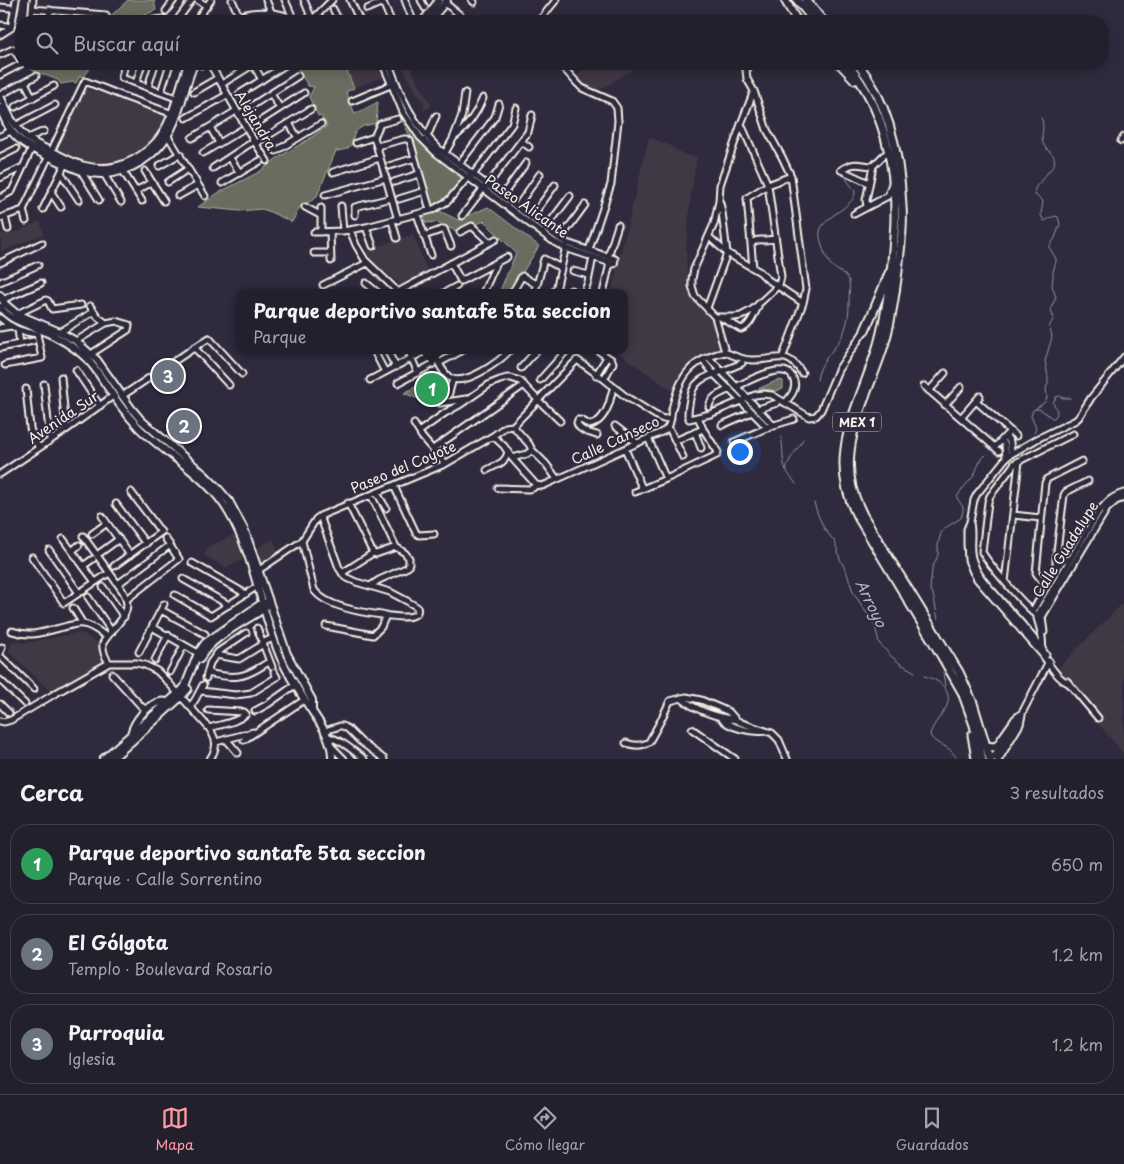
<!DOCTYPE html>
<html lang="es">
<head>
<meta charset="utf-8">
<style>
  :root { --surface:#23202e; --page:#2f2d3a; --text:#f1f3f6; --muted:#a3a3aa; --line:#403e4a; --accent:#ff9aa2 }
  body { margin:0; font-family:"Playpen Sans",sans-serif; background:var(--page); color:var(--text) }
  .you { position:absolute; left:739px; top:451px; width:18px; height:18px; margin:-12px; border:4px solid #fff; border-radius:50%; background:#1a73e8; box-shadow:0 0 0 8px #1a73e833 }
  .badge { display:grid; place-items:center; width:32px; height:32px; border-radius:50%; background:var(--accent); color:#fff; font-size:16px; font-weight:700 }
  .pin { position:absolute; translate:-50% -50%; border:2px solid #fff; box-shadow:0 1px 5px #0006 }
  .popup { position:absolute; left:236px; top:289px; width:392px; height:65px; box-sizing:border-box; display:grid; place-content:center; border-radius:10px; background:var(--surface); filter:drop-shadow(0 1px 4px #0005); font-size:16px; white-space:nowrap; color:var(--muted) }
  .popup b { font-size:19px; color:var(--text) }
  .popup::after { content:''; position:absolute; left:50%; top:100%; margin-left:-10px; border:10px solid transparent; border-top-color:var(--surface) }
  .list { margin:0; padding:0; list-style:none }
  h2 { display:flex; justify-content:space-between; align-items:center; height:65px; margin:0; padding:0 20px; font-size:21px }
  h2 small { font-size:16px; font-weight:400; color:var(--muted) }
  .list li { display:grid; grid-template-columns:32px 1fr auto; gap:15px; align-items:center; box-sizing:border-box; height:80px; margin:0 10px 10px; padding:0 10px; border:1px solid var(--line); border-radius:20px }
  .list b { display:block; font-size:19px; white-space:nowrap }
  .list p { margin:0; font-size:16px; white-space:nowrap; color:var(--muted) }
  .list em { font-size:16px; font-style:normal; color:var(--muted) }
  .icon { flex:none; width:28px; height:28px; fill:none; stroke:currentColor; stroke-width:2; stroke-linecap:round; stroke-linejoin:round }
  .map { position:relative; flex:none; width:1124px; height:759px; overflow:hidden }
  .search { position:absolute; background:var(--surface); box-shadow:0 2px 12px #0003; left:15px; right:15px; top:15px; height:55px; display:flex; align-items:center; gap:12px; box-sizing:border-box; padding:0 18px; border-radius:20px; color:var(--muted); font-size:19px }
  .sheet { height:335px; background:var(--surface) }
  nav { display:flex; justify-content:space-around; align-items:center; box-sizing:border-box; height:70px; border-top:1px solid var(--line); background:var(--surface); font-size:14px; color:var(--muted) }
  nav a { display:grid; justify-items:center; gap:2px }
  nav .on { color:var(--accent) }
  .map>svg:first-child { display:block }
</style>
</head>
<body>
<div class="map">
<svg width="1124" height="759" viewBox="0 0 1124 759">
  <rect width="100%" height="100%" fill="#2f2a3d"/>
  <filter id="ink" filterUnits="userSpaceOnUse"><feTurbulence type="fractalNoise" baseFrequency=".02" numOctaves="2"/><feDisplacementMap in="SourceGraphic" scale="10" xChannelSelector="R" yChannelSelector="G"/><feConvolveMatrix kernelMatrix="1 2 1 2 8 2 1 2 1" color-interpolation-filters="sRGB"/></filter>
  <g filter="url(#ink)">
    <path fill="#3f3844" d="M344,64H380L386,76L354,88Z
      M400,64H408L432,106L425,110L423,108L424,103L418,95Z
      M588,64H641L597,92L581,84L575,78Z
      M83,87L166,115L160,129L152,140L139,153L131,157L114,162L98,164L78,162L53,150Z
      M649,137L669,145L685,155L697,157L691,193L686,250L687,271L692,297L714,319L724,348L695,359L672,391L615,350H624V293H611Z
      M40,221L44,234L1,252V234L20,231Z
      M413,234L428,273L403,287L374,263L365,251Z
      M236,534L246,558L226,568L204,555L209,546Z
      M273,539L279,554L260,568L254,550Z
      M1124,602V754L1054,672Z
      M76,633L84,634L100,644L101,655L103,661L100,665L51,692L9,652L12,641L26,643Z"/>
    <path fill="#696c5e" stroke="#aeaea3" d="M128,0H154L156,10L132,21H105Z
      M28,64H93L84,77L80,76L76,83L73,82L61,84L58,80L32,70Z
      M293,64H344L354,88L346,92L355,114L378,102L376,123C371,125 364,125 360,128C346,137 361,149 336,151L316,198L300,207L292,222L268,211L262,209L240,211L198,207L218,193L259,172L276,159L309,139L327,126L321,116H318L309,97L314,87L308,86L298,69Z
      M405,119L413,133L420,141L463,179C453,192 448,202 431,207L411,138L402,120Z
      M488,207L539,246L510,293H499L516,253L484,221L458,232L436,222L426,223L423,216L440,211L458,220Z
      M442,373L448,381L454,384L448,399L426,402L404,393Z
      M778,380L783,381V389L776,391L765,389L758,390V389Z"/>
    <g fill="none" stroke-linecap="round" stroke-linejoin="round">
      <path stroke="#8f99a4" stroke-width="1" d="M487,188L542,229
        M551,237L560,242
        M817,380C819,361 835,351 843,334C848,323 849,312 849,301C849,295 850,287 849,281C846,273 838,272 832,266C827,262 818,238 820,231C825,215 854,207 855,193C855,188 847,183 846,177
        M1035,409L1044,403L1047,398L1046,388L1048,384V377L1045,361L1052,337L1051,332L1049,328C1050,324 1053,321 1054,316L1052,315L1051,308L1056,297L1052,286L1053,276V272L1056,261V259L1049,247L1055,238L1060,224L1058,217L1055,216L1044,221L1041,215L1043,201L1035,195V188L1054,165C1057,151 1046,153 1043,143C1040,134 1046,127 1041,118
        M1034,433L1036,428L1031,416L1033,410C1040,406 1046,414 1052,418H1054C1059,413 1057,409 1053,403L1056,397L1059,396L1063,398H1071
        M781,437C784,448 781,460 786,470
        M796,484C794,480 788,475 787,471C784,463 800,448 803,439
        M814,503L818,515L824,528L830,536L835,542L840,559L847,573L853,592L875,626L879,643L892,657L901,664L915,672
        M938,619L933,594L930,590L932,569L938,555V544L941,533L945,528L961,518C965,505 963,508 957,498C960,489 969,483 974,475C978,468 979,459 986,455
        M943,672L945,686
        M924,676C934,679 942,682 947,692C954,708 933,719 930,735C933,742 939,743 946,747C950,749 955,755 957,759"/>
      <defs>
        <path id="minor" d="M197,0L207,6
          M232,0L240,18
          M266,0L272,14
          M285,0L294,20
          M304,0L312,19
          M350,0L360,21
          M382,0L391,21
          M405,0L413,21
          M421,0L425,8
          M472,0L474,2
          M445,3L460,15
          M0,7L10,8
          M32,9L106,15
          M333,9L339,21
          M367,9L383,2
          M166,11L174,0
          M200,15L211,21
          M178,19L192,0
          M31,21L33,0
          M48,21L50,10
          M147,21L163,19L168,21
          M196,21L211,0
          M311,21L332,0
          M539,21L556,0
          M0,25L7,26
          M0,35L11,28L16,0
          M0,55L13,49L21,60
          M125,64L122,76V78L136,83
          M142,64L136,83L176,98
          M210,64L254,141L267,161
          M253,64L262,80
          M383,64L403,112L420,137L436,153L453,166L554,242L565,248L614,264L615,259L567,243L560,239L439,149C413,124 401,97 389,64
          M560,64L577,83L582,88L612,101L617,108L618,121L611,184L589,250
          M752,64L746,70L747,79L754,91L767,130L782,157L791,176L806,289L803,303L783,356
          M201,65L204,64
          M213,68L220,64
          M0,75L21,64
          M25,82L33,98
          M222,84L254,64
          M148,87L155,64
          M161,92L170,64
          M194,92L218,78
          M239,94L287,64
          M271,94L280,108
          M0,95L36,76
          M352,101L393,84
          M15,107L54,86
          M239,114L298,76
          M186,118L227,95
          M289,123L298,138
          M254,125L304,93
          M15,126L55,105
          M210,127L219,143
          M0,136L11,131
          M168,136L205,196
          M374,137L398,220
          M427,137L436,116
          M28,138L44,131
          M192,138L236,111
          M453,138C466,129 477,113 483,98
          M521,141L529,147
          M1121,141L1124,137
          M256,143L311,109
          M356,143L374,137L380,124L398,119
          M377,146L404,139H407L410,141L430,210
          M276,151L321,124
          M203,153L241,130
          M445,153L453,139L462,115L465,93
          M0,157L16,149
          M230,158L240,173
          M459,164L495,117L499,104
          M159,166L180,154
          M389,166L415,158
          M121,168L142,201
          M213,168L254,141
          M841,170C855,161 858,165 873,166L884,155L888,153
          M841,170L869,183
          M81,171L99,200
          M145,171L164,201
          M333,172L380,158
          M61,173L79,200
          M104,174L121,202
          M473,175L512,124L516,108
          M0,178L23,167
          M168,182L188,169
          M394,182L419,174
          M222,183L260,161
          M487,186L528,132L532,115
          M136,191L152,182
          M51,192L61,207
          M325,195L386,178
          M178,196L198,185
          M502,196L526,163
          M0,198L12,191L32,148
          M399,199L425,191
          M341,206L343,231
          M305,207L320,215
          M517,207L540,174
          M867,207L866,200L873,166
          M321,208V232
          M43,209L65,164
          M23,210L26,221
          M417,214L431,255
          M854,214L888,196L892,183
          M355,215V207L391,198
          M5,216L8,229
          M462,216L483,189
          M0,218L23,210L85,81L128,98L173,114
          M531,218L555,185
          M392,221L397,238
          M366,227L373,246
          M545,229L570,196
          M350,230L356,245L365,260L399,293
          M314,232L343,231L366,227L432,210L448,201L469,176
          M330,232L331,261
          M460,232L472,226L489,242
          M424,236L444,229L451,246
          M709,237L727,253L760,272L767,279L803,303
          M560,239L585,205
          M751,244C759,236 765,243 775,238
          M314,253H330
          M608,257L618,225
          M0,263L42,243
          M451,263L461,281L507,257
          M753,268L747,198L768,185L791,176
          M573,271L589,275
          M0,282L38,265
          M366,283L378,293
          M323,285L367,263
          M571,290L577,293
          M398,292L496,239
          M444,293L457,286
          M483,293L497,262
          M512,293L522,276L537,285
          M533,293L537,285L544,259L561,268
          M554,293L557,286L566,246
          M584,293L588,282L593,257
          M603,293L610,263
          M2,300L41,283
          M90,306L98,317L106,323
          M707,308L727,253L722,212L720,203
          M17,314L46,300L48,301L52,309L81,305
          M715,317H735L741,316L752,310L779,285L781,277L768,185L741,124
          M720,317L741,329C750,327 754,314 758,307
          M0,318C10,327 24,333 38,334
          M0,328L11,326
          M18,330L20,344
          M60,332L93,312
          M76,341L106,323L116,321L129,325L128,330L91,354
          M194,347L229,385
          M0,348L33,341
          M408,350L418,373
          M433,350C437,359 441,371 449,377C464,388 500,361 510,350
          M600,352L612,360L613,363L604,379
          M725,352L715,317L695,296L692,286V279L694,269L714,224L719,201L720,185L741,124L754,91
          M725,352C734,356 743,360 752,360C776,361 786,348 802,373
          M389,354L396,367
          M376,355L385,372
          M710,359L774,426
          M439,363L463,350
          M705,363L714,374L768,428
          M5,365L42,358L37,334
          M521,368L537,350
          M76,370L100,406
          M596,375L607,357
          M61,377L66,430
          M370,380L427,350
          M540,380L567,350
          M398,383L433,364
          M44,384L50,440
          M924,386L999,451
          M736,387C748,381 785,360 793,378C798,388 791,396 785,403
          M26,389L30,428L33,438L39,448
          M929,391L945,373
          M122,396L209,338L242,374
          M976,401L1016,436
          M440,403L442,398L448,396L453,379
          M440,403L466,399
          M945,405L961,387
          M709,407C711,396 720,394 730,389
          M758,409L777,403
          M688,415C688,409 689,404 690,399C693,381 704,377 720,372C728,369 735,366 742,363
          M961,418L980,396
          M689,419L710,414L755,395L763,394L772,395L809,417L816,416L821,410L838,370L865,330
          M414,424L422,437L445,464
          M722,425L752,412
          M513,426L529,444L532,450L546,464L557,479
          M615,426L637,443
          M670,430L683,457
          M420,431L445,413L461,404L490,384L500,380L507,378H511L520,381L538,400L560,421
          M695,432L701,448
          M597,435C590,433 579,431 577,423L578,420C583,419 585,423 589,425C599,424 606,413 609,404C611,398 611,393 614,387
          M493,436L504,446L512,458L536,485L542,486L547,484L664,431C672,425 670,418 672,409C680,376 690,360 725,352
          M1006,436L1010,442L1011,454
          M649,440L666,479
          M1002,440L1005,445L1006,458
          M675,441L703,429
          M734,442L771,426L794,419
          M995,447L1010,431
          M433,449L524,385
          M626,451L642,488
          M512,458L527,454L532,450
          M487,470C497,464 505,464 508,452
          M0,474L66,430L113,396
          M394,486L416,533L419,535L434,534
          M498,488L529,489L533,488L536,485
          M635,492L666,479L717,455L718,452L703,429L698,417
          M377,493L386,508
          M348,503L373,553
          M116,504L146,544
          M1013,515L1041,518
          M102,516L130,555
          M970,523C973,535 968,549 973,561C977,575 987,585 997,596C1013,615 1033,634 1046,655
          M92,534L107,523
          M83,536L122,590C137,614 114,624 103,643C102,650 105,657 109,663H137L145,665L157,671L167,681L209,728C217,740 218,747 210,759
          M63,539L95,582
          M302,541L314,590C328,610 377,615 401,617C408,617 420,617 417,607L407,601L390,592L356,582L345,577L339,568L320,516
          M49,550L79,593
          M72,551L79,545
          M97,555L119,539
          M32,557L64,603L109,573
          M192,563L246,594
          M83,566L93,559
          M114,566L161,532L131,492
          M259,570L302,541L316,519L320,516L445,464L493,436L505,427L513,426L577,360L604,379L625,396L655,415L663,419L671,418
          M1056,570V559L1064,495L1066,492L1088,481
          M342,573L373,553L376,554L396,547
          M183,579L229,605
          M1005,582L1019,461
          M118,584L170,545
          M370,586L379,580L408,567L409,563V558L405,553L396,547L371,495
          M103,587L124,617
          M1047,587L1036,573L1045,483L1047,479L1082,461
          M175,595L211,616L258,586
          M88,597L112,632
          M127,599L179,559L165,538
          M73,608L83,624
          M161,610L205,634
          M1032,612L1062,561L1071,558
          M1042,618C1031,615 989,564 982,552L988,502L990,496L1015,463L1073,434
          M326,626L373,635L381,627L386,615
          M152,627L198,653
          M257,628L272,667
          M12,631C33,638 47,631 67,626C72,625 78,623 83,624C92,625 100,632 107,637
          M1044,632L1042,617L1085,545L1107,509L1116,501L1124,498
          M1042,651C1044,639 1040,629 1037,618V616L1099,511C1107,502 1112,496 1124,493
          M139,652L164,604
          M0,653L2,647
          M215,655L239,659L260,646L262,643L273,638
          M0,656L34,689
          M155,660L168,635
          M170,672L184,645
          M207,673C217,675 229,678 239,676C250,675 260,667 269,662
          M112,674L142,707L147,709
          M206,678L210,663L218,652L246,633
          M0,680L25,704
          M1067,681L1098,718
          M1068,683C1057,678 1049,664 1042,654L977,579L973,572L968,560L967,544V529L970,522L974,500L977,494L1006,458L1011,454L1037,439L1076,420L1079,417L1091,398L1124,357
          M201,691L236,695L251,693L277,677L274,672
          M681,698C697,711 716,717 736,720
          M0,704L9,713
          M190,707L195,700L203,685
          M208,710L242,712H244L246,714
          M255,711L268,704L295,685
          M720,717C728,728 753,733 765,731
          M1020,717L1049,661
          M0,721L4,722L11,720L56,693L109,663
          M209,728C221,724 236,723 246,714
          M692,729L735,759
          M325,731L340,726H343L348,729L361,742L384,759
          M328,737C342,740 353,751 364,759
          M226,739L238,753
          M244,740L301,702
          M216,742L253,732
          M626,743C634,746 641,747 649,742L660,722L670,701L686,697L701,700L729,712L736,720L742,723L772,733L779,740L787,759
          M331,746L344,759
          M992,759L1003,743"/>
        <path id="major" d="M227,21C249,10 276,10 297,21
          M244,21C257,18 268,18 281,21
          M423,21L439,0
          M430,21L447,0
          M0,96C6,109 11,122 21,132C30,142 42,147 53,152C63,157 73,163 85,166C112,173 138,162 157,141C173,122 179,88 188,64
          M0,108C3,115 6,123 10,129C20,144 38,152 54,159C63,163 72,168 82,171C109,180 139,168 158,148C180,125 182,91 194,64
          M0,295L5,304L17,314L60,332L76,341L87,351L97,360L131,408L141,420L205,475L217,487L229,501L245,531L287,654L312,700V711
          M0,307C10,320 24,323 39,329C56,336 73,345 87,359C96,368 103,381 111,392C119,405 129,417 139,428C168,456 209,477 229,513C255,557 260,609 280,656C287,672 296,687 306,702C317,720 333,737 332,759
          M200,659C208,640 242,623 259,612L266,606
          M131,734C134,722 146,705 160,702C162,701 165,702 168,702
          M103,759L182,690L185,686L198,653L205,643L262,603H266
          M112,759L181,697L188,689"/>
        <path id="highway" d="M785,0L797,21
          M797,0L814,21
          M806,0L823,21
          M840,64L855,80
          M848,64C860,80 871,97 878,116C890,147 895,183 895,216C895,231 893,247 892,262C889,292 885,322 876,351C859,407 826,454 856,514L942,657L962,692L974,725L982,759
          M858,64C890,104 900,156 902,206C904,227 900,250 898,271C895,295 892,318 885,342C872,388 840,437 852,487C854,497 859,506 863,515L959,672L973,703L990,759
          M865,330L873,312L889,273
          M972,735L976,759
          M986,746L994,747L997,746L1016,719L1021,715
          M998,759L1019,724L1021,715"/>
      </defs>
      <use href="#minor" stroke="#f4f1e8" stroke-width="9"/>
      <use href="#major" stroke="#f4f1e8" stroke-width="10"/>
      <use href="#highway" stroke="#f4f1e8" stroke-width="11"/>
      <use href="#minor" stroke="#2f2a3d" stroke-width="5"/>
      <use href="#major" stroke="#2f2a3d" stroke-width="6"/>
      <use href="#highway" stroke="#2f2a3d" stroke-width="7"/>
    </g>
  </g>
  <g text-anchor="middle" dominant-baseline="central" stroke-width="4" stroke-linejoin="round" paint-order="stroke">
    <rect fill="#2f2a3d" stroke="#b9b5b5" stroke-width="1" x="833" y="412.5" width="48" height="19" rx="4"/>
    <g font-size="12" font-weight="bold" fill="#f4f1e8">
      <text x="857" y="422">MEX 1</text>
    </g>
    <g font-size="14" fill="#f4f1e8" stroke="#2f2a3d">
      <text transform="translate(256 120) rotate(59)">Alejandra</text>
      <text transform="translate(527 206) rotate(35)">Paseo Alicante</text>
      <text transform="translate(63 417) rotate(-34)">Avenida Sur</text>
      <text transform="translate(615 440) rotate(-25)">Calle Canseco</text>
      <text transform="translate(403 467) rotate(-23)">Paseo del Coyote</text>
      <text transform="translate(1065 549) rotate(-58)">Calle Guadalupe</text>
    </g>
    <g font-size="15" font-style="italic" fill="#b1b7bb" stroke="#2f2a3d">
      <text transform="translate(872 603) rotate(64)">Arroyo</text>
    </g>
  </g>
</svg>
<div class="you"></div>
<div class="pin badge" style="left:432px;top:389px;background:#2e9e5b">1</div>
<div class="popup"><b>Parque deportivo santafe 5ta seccion</b>Parque</div>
<div class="pin badge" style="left:184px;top:426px;background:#6b7280">2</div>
<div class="pin badge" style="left:168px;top:376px;background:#6b7280">3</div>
<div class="search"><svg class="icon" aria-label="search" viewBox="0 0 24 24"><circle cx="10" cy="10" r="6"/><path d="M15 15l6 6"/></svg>Buscar aquí</div>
</div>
<section class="sheet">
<h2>Cerca<small>3 resultados</small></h2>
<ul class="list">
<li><span class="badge" style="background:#2e9e5b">1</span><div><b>Parque deportivo santafe 5ta seccion</b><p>Parque · Calle Sorrentino</p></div><em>650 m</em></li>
<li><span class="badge" style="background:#6b7280">2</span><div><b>El Gólgota</b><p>Templo · Boulevard Rosario</p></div><em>1.2 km</em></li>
<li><span class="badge" style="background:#6b7280">3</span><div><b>Parroquia</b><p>Iglesia</p></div><em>1.2 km</em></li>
</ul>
</section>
<nav>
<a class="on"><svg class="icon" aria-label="map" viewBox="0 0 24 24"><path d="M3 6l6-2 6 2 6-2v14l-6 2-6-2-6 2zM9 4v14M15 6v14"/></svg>Mapa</a>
<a><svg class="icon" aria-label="directions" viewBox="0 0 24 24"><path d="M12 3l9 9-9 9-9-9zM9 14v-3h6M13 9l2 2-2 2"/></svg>Cómo llegar</a>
<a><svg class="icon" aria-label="saved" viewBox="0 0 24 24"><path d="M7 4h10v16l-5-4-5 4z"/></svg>Guardados</a>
</nav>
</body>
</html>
